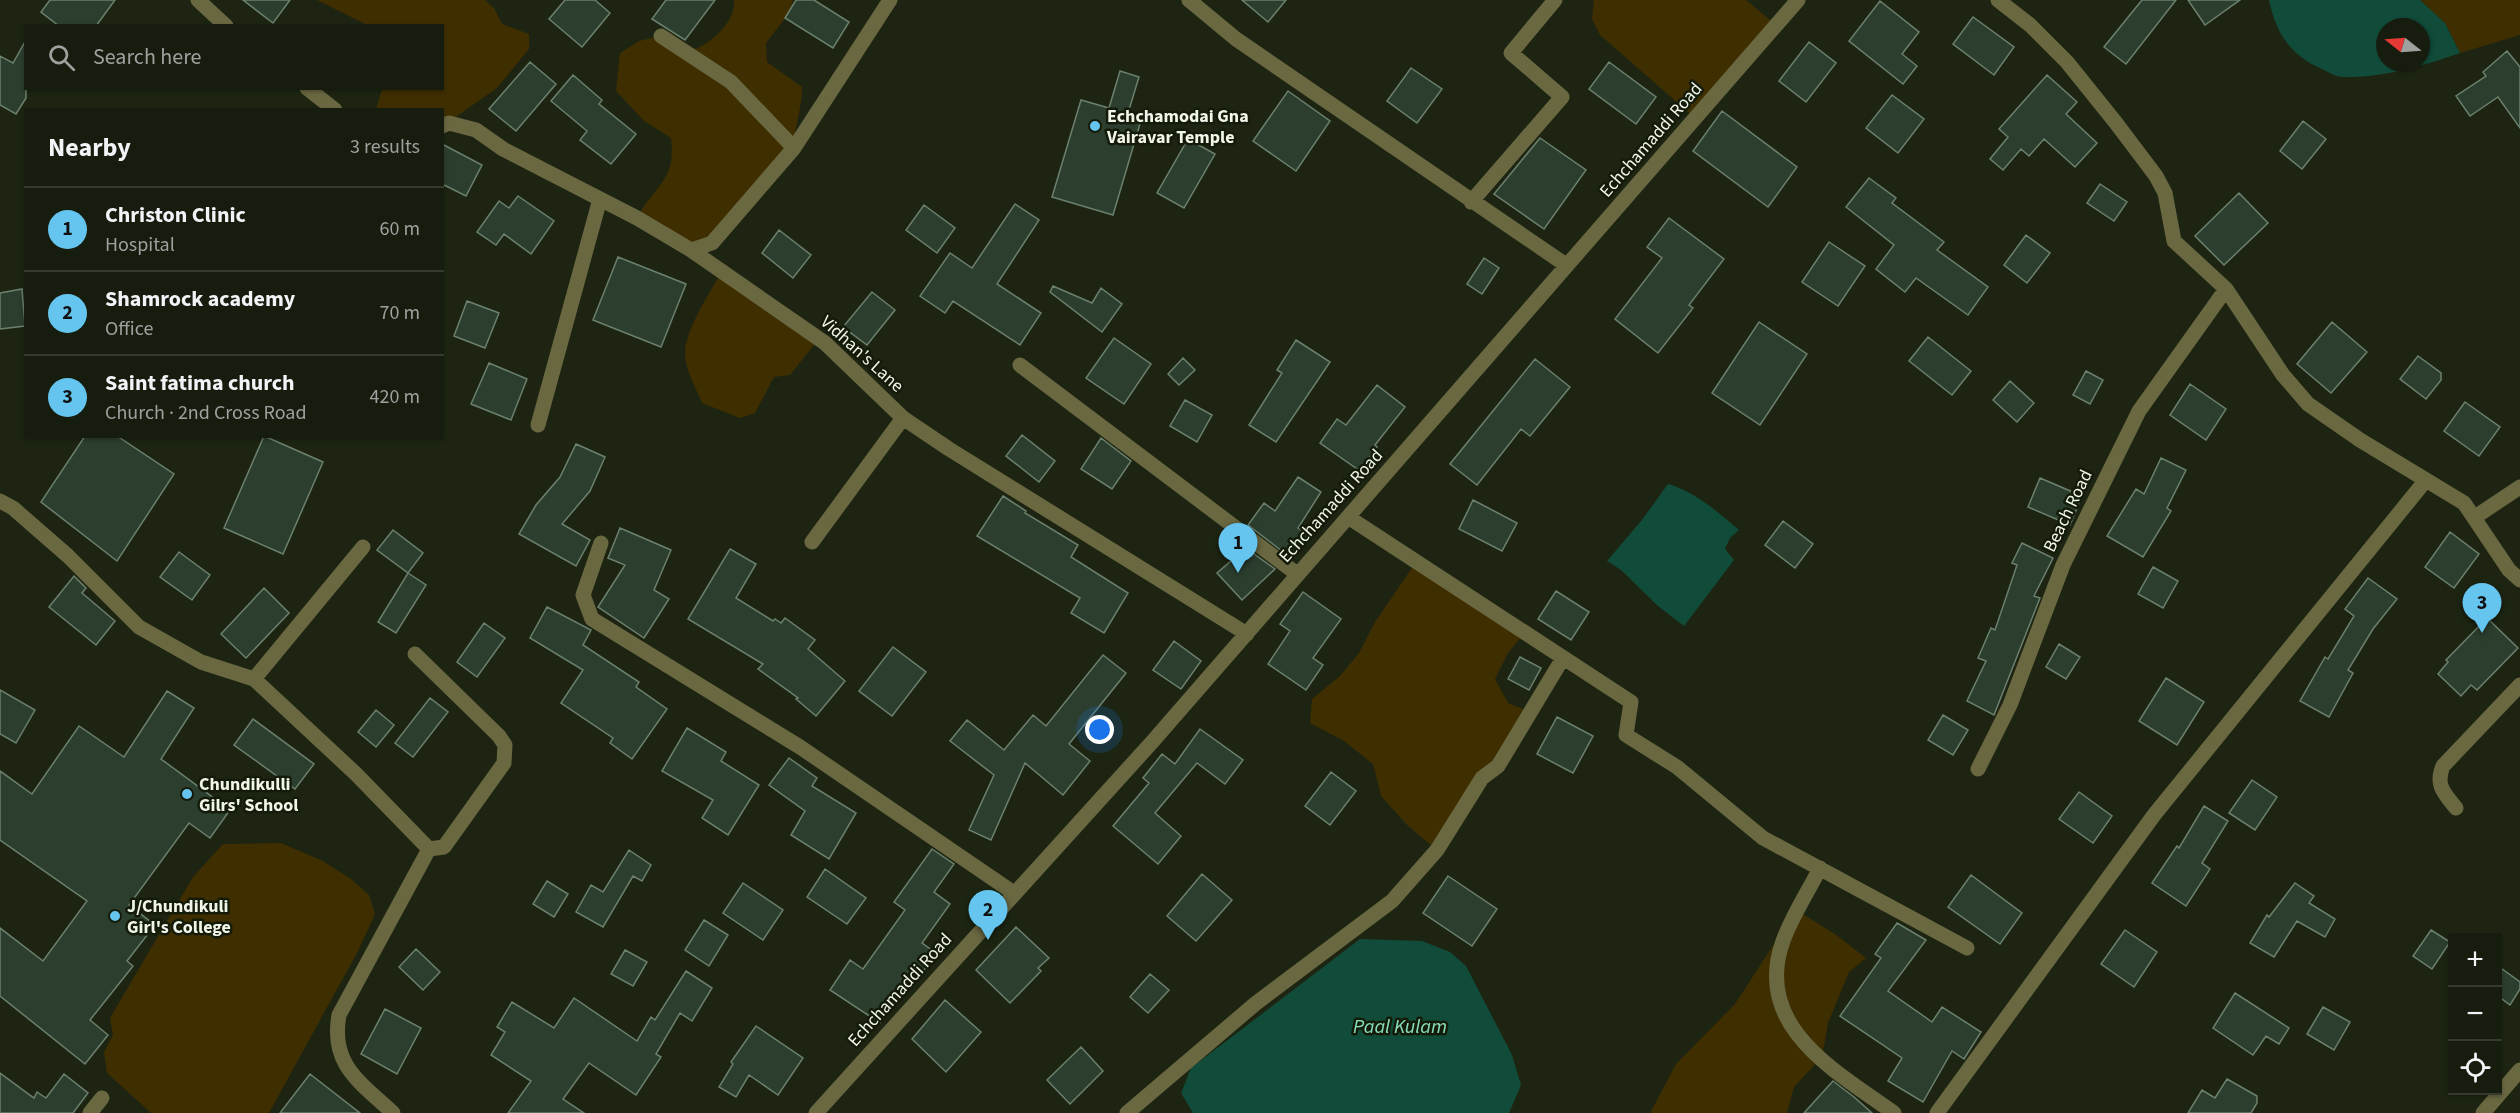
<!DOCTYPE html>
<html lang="en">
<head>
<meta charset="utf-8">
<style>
  :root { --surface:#161c0e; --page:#1f2517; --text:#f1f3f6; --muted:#9ea19e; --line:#353a2e; --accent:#65c5ee }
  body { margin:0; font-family:"Source Sans 3",sans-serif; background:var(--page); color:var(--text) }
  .controls { position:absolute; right:18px; bottom:18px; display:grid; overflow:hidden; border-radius:0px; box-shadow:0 2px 4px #0004 }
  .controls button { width:54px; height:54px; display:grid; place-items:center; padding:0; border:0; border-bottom:2px solid var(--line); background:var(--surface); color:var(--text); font:30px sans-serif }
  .compass { position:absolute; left:2376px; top:18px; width:54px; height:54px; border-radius:50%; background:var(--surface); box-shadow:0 2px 4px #0004; rotate:287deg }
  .you { position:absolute; left:1100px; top:730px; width:21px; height:21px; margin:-15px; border:4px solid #fff; border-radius:50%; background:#1a73e8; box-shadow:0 0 0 9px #1a73e833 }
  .badge { display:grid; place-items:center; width:39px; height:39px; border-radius:50%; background:var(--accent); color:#111; font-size:20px; font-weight:700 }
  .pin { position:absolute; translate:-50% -50px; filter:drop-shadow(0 2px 3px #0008) }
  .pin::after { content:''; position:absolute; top:32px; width:21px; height:18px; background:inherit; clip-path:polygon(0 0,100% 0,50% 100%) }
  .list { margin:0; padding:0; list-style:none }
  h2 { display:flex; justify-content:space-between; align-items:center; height:78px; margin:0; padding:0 24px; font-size:26px }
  h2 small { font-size:20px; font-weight:400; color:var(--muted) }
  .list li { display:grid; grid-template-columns:39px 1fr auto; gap:18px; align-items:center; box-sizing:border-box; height:84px; padding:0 24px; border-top:2px solid var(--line) }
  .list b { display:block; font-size:22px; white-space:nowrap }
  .list p { margin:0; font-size:20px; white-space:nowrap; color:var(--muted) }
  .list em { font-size:20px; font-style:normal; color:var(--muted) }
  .icon { flex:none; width:33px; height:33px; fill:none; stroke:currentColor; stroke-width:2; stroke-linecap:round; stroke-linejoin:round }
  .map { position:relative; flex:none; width:2520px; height:1113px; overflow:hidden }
  .search { position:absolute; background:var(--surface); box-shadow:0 2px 4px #0004; left:24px; top:24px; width:420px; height:66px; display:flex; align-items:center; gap:15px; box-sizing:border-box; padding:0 21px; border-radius:0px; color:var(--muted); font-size:22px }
  .panel { position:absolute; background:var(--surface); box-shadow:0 2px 4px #0004; left:24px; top:108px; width:420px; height:330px; border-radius:0px }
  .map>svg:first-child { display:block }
</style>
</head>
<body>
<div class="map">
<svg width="2520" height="1113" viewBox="0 0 2520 1113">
  <rect width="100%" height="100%" fill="#1d2512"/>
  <path fill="#3f2e00" d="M317,0H485L494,8L502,24L529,34V49L497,88L443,126L442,110L376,109L382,89L442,88V26L367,25Z
    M734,0H793L789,13L766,43L767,62L802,87C802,109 794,127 794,148L712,243L691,250L637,218C656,183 676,182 671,138L644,121L616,91L620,53L639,41L661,36L687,52C707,48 737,22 734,0Z
    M1594,0H1746L1776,25L1695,118L1600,35L1592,19Z
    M2420,0H2520V35L2460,53L2445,23Z
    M722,271L819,339L790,375L774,377L755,413L740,418L702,403C696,388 685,370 685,354C685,329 710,293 722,271Z
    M1416,562L1524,633L1508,653L1495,679L1508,703L1530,712L1437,850L1408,826L1381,796L1373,764L1344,741L1310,723L1312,699L1340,676L1359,653L1375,622Z
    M281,843L323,861L351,879L369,895L375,914L358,951L269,1113H151L107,1073L104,1052L113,1035L110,1018L193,877L223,844Z
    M1796,910L1835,934L1866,958L1849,972L1828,1023L1822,1057L1794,1087L1787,1113H1650L1676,1064L1735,1004Z"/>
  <path fill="#114c3a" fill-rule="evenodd" d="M2269,0H2420L2445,23L2460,53C2424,66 2382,78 2343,77C2336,77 2328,72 2322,69C2290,55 2276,33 2269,0ZM2385,27H2421V63H2385Z
    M1668,484C1696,492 1716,511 1739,530L1730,538L1725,549L1734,560L1684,626L1658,606L1621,570L1607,561L1642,520Z
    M1360,939L1422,941L1450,952L1466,966L1512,1055L1521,1085L1509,1113H1193L1181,1093L1191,1068Z"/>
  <path fill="#2c3e2e" stroke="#6c806e" stroke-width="1.5" d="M50,0H115L96,26H59L41,12Z
    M243,0H290L273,23Z
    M565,0H595L610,13L582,47L549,19Z
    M666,0H715L685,40L652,19Z
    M796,0H814L849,22L833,48L785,18Z
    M1242,0H1286L1268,22Z
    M2142,0H2176L2126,64L2104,47Z
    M2188,0H2240L2205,25Z
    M1880,1L1919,32L1902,54L1917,66L1903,84L1849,41Z
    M1973,17L2014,47L1994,75L1953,44Z
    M26,40V98L16,114L0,105V56L13,63Z
    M1809,42L1836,63L1806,102L1779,81Z
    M2507,51L2520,67V128L2498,97L2470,116L2456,96L2486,76L2483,72Z
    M530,62L556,84L516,131L489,109Z
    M1609,62L1656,97L1636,124L1589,89Z
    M1411,68L1442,89L1417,123L1387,101Z
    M1120,71L1139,77L1128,113L1142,117L1113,215L1052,197L1081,100L1109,108Z
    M573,75L602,100L599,104L636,134L611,164L580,140L587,131L551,101Z
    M2047,75L2077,102L2066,114L2097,143L2075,167L2044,139L2029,156L2021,149L2003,170L1990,159L2008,137L1999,129Z
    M1288,91L1330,121L1296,171L1253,141Z
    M1892,95L1924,119L1898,153L1866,128Z
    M1722,111L1797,167L1768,207L1693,151Z
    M2303,121L2326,139L2302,169L2280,151Z
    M1540,138L1586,170L1544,229L1494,194Z
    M1188,139L1215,154L1184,208L1157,193Z
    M442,144L482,165L466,196L442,184Z
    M1869,178L1896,198L1892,203L1944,242L1937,250L1988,287L1968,315L1916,278L1905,292L1876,269L1894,245L1846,207Z
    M2100,184L2127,202L2114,221L2087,203Z
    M2239,193L2268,223L2224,265L2195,236Z
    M518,196L554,221L531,254L504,234L496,245L477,232L499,201L509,208Z
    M1015,204L1039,220L997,284L1041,313L1020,345L953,301L945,313L920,296L950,253L972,268Z
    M924,205L955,228L937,253L906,230Z
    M1669,218L1724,259L1689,305L1693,308L1658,353L1615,319L1662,258L1647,247Z
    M779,230L811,255L793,278L762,253Z
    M2026,235L2050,253L2027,283L2004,265Z
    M1829,242L1865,266L1838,306L1802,282Z
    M618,257L686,284L661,347L593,320Z
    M1484,258L1499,268L1482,294L1467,284Z
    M1053,286L1092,303L1101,288L1122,304L1102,332L1050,292Z
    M22,289L25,326L0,329V293Z
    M872,292L895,310L867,345L843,327Z
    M467,301L499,313L485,348L454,336Z
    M1759,322L1807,354L1760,425L1712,393Z
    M2332,322L2367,352L2331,393L2297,364Z
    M1928,337L1971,371L1952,395L1909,361Z
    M1114,338L1151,364L1124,404L1086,378Z
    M1296,340L1330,362L1276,442L1249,425L1282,373L1277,370Z
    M2418,356L2441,373V380L2426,399L2400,379Z
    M1183,358L1195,370L1179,385L1168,374Z
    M1535,359L1570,387L1530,436L1521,429L1477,485L1450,464Z
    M489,363L527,379L511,420L471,404Z
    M2086,371L2103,380L2090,404L2073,395Z
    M2010,381L2034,403L2017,422L1993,400Z
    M2190,384L2226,409L2206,440L2170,415Z
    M1377,385L1405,407L1375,445L1377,447L1360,471L1320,443L1337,419L1346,425Z
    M1185,400L1212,415L1197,442L1170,426Z
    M2465,402L2500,427L2479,456L2444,431Z
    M1022,435L1055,461L1039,482L1006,456Z
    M85,436H117L174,474L117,561L41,502Z
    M264,436L323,462L283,554L224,528Z
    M1101,438L1131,461L1112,489L1081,469Z
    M576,444L605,457L590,491L562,524L590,540L576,566L519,534L536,505L560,477Z
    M2161,458L2186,470L2167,508L2171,511L2143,557L2107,536L2136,489L2144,494Z
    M1298,477L1321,492L1298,528L1308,535L1291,558L1248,525L1264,503L1275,511Z
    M2040,478L2082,496L2070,525L2028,507Z
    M1003,496L1026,511L1025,513L1078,545L1071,557L1128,593L1104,633L1071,613L1080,598L977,536Z
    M1473,500L1517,523L1502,551L1459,529Z
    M1783,521L1813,544L1795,568L1765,545Z
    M620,528L671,550L654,590L669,599L644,638L598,607L625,565L608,558Z
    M393,530L423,553L408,573L377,550Z
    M2450,532L2479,554L2454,588L2425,567Z
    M2022,543L2053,558L2034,596L2040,598L1994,715L1967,701L1986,661L1978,658L1991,628L1995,630L2017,565L2012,563Z
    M1246,548L1275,569L1242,600L1217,573Z
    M730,549L756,564L736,598L773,621L775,619L781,623L785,618L815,640L808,649L845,681L816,716L796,699L798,698L758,669L763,664L688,619Z
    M179,552L210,575L192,600L160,577Z
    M2153,567L2178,581L2163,608L2138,594Z
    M408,573L426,585L396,633L378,622Z
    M74,576L86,588L82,593L115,621L96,645L49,607Z
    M2368,578L2397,599L2373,629L2348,670L2353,673L2329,717L2300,701L2325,657L2328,659L2354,616L2345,609Z
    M264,588L289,613L246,658L221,634Z
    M1556,591L1589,612L1571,640L1538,619Z
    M1303,592L1341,619L1313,658L1323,665L1306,690L1268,664L1290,631L1280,624Z
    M547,607L591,630L583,645L639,682L636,687L667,709L632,759L610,743L613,738L561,703L583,670L530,638Z
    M2487,618L2518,648L2477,690L2471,685L2461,696L2438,674L2448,662L2446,660Z
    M484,623L505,638L477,677L457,662Z
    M1174,641L1201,661L1181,689L1153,670Z
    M2059,644L2080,657L2066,679L2046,667Z
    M893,647L926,672L892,716L859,691Z
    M1103,655L1126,673L1069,744L1090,761L1063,795L1025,763L991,840L969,830L994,775L950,741L967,720L1004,750L1033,715L1046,726Z
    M1520,657L1541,668L1529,690L1508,679Z
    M2166,678L2204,702L2177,745L2139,721Z
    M0,690L35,710L16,743L0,734Z
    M167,691L194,708L161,759L230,810L210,838L189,823L129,905L155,925L127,961L133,966L90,1020L108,1035L85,1064L0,996V928L43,961L87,901L0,840V771L32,794L79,726L124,757Z
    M430,698L448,712L413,757L395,743Z
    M376,710L394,725L376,747L358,732Z
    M1943,715L1968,730L1953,755L1928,740Z
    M1557,717L1593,736L1573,773L1537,754Z
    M253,719L314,764L295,789L234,745Z
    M687,728L726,752L721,761L759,785L728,835L702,818L713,800L662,771Z
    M1200,729L1243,760L1225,784L1197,763L1155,813L1181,836L1158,864L1113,826L1149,783L1143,778L1162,754L1175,764Z
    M789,758L817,778L812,786L856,813L829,859L791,835L805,811L769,785Z
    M1331,772L1356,791L1330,825L1305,806Z
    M2252,780L2277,797L2255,830L2229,813Z
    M2079,792L2112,816L2093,843L2059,819Z
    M2204,806L2228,821L2202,863L2210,869L2186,906L2152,883L2177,846L2179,848Z
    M932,849L954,864L934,892L950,904L922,943L936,953L920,976L914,971L880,1023L830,990L850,960L863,969L905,910L894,902Z
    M629,850L651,865L642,881L633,876L603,927L576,912L591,885L603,892Z
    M825,869L866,898L847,924L807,897Z
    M1202,874L1232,900L1196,941L1167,916Z
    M1971,875L2022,913L2000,944L1948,907Z
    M1448,876L1497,909L1472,946L1423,913Z
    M547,881L568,894L554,917L533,904Z
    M743,883L783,910L763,940L723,913Z
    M2295,883L2314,896L2309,903L2335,919L2325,937L2297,921L2274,957L2250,943L2267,915L2269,917Z
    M704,920L728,935L709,966L685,950Z
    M1897,923L1926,940L1888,991L1932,1022L1942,1007L1981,1032L1964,1059L1952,1051L1923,1102L1888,1081L1902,1058L1840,1016L1881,958L1875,954Z
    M1016,927L1049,958L1038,968L1041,971L1010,1003L976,970Z
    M2125,930L2157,952L2134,987L2101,964Z
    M2431,930L2450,942L2432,969L2413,956Z
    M416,949L440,972L423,990L399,967Z
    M625,950L647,962L633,986L611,974Z
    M2498,966L2520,982V989L2510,1005L2498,996Z
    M686,971L712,988L692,1021L680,1013L656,1054L661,1057L636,1095L589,1063L563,1099L584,1113H508L531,1081L491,1055L505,1032L497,1027L512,1002L554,1028L574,998L637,1041L651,1017L655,1020Z
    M1150,974L1169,990L1148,1013L1130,997Z
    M2235,993L2289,1028L2279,1044L2266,1036L2253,1055L2213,1028Z
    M945,1000L981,1032L946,1072L912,1039Z
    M2323,1007L2350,1022L2334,1050L2307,1034Z
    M385,1009L421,1028L397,1074L361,1054Z
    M756,1026L803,1058L778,1095L749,1075L736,1097L719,1087L733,1064L731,1062Z
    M1081,1047L1103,1071L1070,1104L1047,1080Z
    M0,1073L34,1098L37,1092L46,1098L64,1074L88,1093L73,1113H0Z
    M310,1074L360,1113H280Z
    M2227,1079L2257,1096V1103L2251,1113H2188L2202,1090L2215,1098Z
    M1833,1081L1854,1097L1872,1113H1804Z"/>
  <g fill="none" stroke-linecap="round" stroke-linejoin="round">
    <path stroke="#6a6841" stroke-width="15" d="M198,0L226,26
      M1189,0L1236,39L1566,265
      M1998,0L2030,25L2067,62L2116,123L2156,176L2165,193L2174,241L2226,289L2283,375L2308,404L2360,440L2464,503L2509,570L2520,580
      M661,36L731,82L794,148
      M307,88L335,110
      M442,126L449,123L476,130L503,149L637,218L691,250L825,343L903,418L949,449L1247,634
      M1471,202L1562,97L1511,53L1555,0
      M691,250L712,243L794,148L890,0
      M1020,365L1297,574
      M538,425L600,199
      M0,501L13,508L68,556L139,627L201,662L254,679L356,774L429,849L339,1015C330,1065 360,1082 393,1113
      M1348,517L1631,702L1626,735L1677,767L1763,838L1967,948
      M2475,517L2520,487
      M812,542L903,418
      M601,543L583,595L592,619L800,747L1014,893
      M415,654L499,736L505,745L504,763L444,847L429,849
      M254,679L363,547
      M1978,769L2010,705L2063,565L2139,411L2226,289
      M2456,808C2444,793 2435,785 2443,766L2520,685
      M1820,868C1808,892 1792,916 1783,941C1752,1027 1837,1072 1894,1113
      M90,1113L102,1098
      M816,1113L1153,741L1798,0
      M1127,1113L1255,1004L1392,901L1437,850L1482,778L1498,766L1563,658
      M1937,1113L2154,815L2426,480
      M2483,1113L2520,1070"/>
  </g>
  <g fill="#65c5ee" stroke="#141b09" stroke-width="2">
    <circle cx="1095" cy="126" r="6"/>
    <circle cx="187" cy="794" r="6"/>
    <circle cx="115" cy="916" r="6"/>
  </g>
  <g text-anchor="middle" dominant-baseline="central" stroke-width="5" stroke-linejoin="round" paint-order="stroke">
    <g font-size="18" font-weight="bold" fill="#f0f6e9" stroke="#141b09" text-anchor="start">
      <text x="1107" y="116">Echchamodai Gna<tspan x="1107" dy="21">Vairavar Temple</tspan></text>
      <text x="199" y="784">Chundikulli<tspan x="199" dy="21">Gilrs' School</tspan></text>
      <text x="127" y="906">J/Chundikuli<tspan x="127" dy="21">Girl's College</tspan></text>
    </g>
    <g font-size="18" fill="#f0f6e9" stroke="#141b09">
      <text transform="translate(1651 140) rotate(-49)">Echchamaddi Road</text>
      <text transform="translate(862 354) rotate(42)">Vidhan's Lane</text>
      <text transform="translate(1331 506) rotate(-48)">Echchamaddi Road</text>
      <text transform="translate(2068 511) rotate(-64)">Beach Road</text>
      <text transform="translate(900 990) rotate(-48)">Echchamaddi Road</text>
    </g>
    <g font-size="20" font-style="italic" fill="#89e0bf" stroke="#141b09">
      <text x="1400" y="1027">Paal Kulam</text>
    </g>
  </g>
</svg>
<div class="controls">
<button>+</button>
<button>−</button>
<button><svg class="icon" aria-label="locate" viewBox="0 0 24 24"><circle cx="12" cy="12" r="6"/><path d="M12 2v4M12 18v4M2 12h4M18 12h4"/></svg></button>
</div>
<svg class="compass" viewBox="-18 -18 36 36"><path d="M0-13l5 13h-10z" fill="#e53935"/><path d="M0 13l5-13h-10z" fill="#9ea19e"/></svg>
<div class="you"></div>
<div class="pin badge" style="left:1238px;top:573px">1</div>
<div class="pin badge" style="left:988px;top:940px">2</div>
<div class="pin badge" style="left:2482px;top:633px">3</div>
<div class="search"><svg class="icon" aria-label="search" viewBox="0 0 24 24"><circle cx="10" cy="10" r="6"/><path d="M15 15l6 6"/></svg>Search here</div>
<section class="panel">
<h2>Nearby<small>3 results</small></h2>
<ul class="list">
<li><span class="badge">1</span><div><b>Christon Clinic</b><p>Hospital</p></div><em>60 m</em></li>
<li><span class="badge">2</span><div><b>Shamrock academy</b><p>Office</p></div><em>70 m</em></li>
<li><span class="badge">3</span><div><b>Saint fatima church</b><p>Church · 2nd Cross Road</p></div><em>420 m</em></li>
</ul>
</section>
</div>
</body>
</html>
